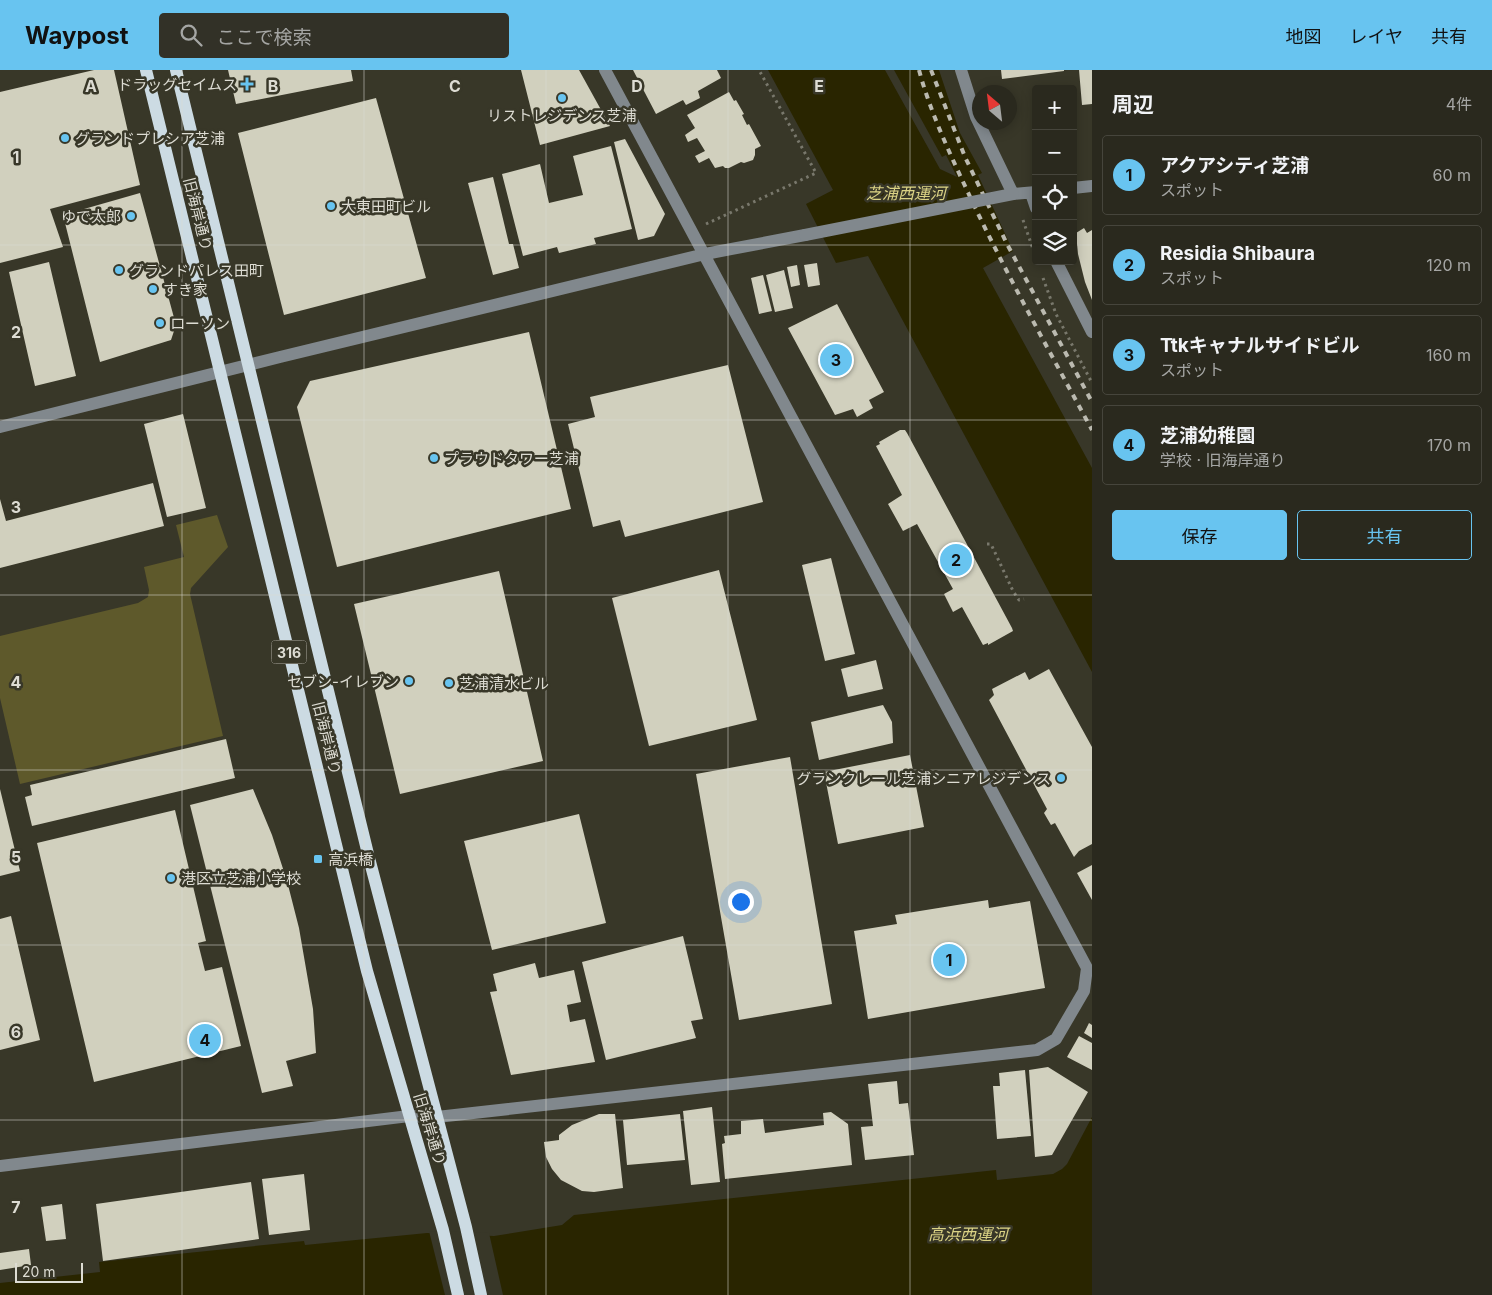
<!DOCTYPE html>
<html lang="ja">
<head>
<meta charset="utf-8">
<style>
  :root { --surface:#2a291e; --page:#323127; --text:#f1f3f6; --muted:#a5a6a4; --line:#46453c; --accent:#68c4f0 }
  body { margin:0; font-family:Inter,"Noto Sans JP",sans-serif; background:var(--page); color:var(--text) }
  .controls { position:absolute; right:15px; top:15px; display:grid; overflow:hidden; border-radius:5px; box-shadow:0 2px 12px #0003 }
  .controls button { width:45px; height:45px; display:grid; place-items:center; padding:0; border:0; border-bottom:1px solid var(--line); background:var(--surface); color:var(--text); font:25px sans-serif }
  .compass { position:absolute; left:972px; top:15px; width:45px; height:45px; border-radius:50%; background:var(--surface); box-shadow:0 2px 12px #0003; rotate:332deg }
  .scale { position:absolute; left:15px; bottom:12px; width:68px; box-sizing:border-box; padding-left:5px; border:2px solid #dddcd3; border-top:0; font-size:14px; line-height:18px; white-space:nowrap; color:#dddcd3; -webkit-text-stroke:4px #383728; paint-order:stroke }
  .you { position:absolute; left:740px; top:831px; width:18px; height:18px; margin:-12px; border:4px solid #fff; border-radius:50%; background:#1a73e8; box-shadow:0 0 0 8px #1a73e833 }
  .badge { display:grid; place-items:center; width:32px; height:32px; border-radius:50%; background:var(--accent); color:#111; font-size:16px; font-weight:700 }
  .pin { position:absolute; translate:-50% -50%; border:2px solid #fff; box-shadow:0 1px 5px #0006 }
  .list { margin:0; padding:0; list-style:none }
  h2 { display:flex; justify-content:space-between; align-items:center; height:65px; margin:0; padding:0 20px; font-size:21px }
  h2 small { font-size:16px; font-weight:400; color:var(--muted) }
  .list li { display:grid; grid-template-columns:32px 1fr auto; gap:15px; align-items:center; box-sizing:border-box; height:80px; margin:0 10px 10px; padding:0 10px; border:1px solid var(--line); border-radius:5px }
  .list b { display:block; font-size:19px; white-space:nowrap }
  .list p { margin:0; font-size:16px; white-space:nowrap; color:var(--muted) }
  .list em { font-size:16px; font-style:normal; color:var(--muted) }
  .actions { display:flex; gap:10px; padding:15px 20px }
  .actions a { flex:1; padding:11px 0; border:1px solid var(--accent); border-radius:5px; text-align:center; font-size:18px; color:var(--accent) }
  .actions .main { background:var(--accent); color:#111 }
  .icon { flex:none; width:28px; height:28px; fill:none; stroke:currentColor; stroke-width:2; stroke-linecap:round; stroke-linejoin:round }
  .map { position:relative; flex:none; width:1092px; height:1225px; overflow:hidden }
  header { display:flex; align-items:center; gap:30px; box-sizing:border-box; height:70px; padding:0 25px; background:var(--accent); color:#111 }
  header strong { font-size:24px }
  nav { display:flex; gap:28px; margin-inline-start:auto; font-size:18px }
  .search { width:350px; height:45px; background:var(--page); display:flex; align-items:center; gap:12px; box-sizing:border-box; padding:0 18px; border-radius:5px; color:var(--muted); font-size:19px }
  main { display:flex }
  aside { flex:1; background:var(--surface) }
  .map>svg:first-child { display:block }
</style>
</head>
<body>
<header>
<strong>Waypost</strong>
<div class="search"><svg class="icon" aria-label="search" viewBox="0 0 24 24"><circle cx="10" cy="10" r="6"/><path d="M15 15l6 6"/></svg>ここで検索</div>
<nav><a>地図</a><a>レイヤ</a><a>共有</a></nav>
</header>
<main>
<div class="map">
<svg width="1092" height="1225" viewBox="0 0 1092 1225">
  <rect width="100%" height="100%" fill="#383728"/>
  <path fill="#5e592b" d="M217,445L228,477L191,518L190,524L223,666L20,714L0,628V566L138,533L148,527L149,520L144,497L184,487L176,455Z"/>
  <path fill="#292500" d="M768,0H939L960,63L982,103L978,105L1013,181L983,198L1092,398V602L868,186L836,193L806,134L833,120Z
    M1092,1047V1225H0V1213L100,1202L99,1192L304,1171L305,1175L427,1163L494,1166L562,1155L574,1145L996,1100L997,1110L1053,1104L1062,1099L1067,1094Z"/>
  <path fill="#383728" d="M885,0H894L942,87L946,85L957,107L940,99Z
    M429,1161L489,1163L503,1225H445Z"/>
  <path fill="#d1d0be" d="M94,0H114L140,115L50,139L63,177L0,193V22Z
    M228,0H351L353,11L236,34Z
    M521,0H579L610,56L540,75Z
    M633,0H717L721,8L698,21L700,28L686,35L683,30L656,44Z
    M1001,0H1064V1L1002,9Z
    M1079,0H1092V34L1082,35Z
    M729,22L734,31L736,30L744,44L742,45L747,55L749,54L761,76L755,79V85L753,90L744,93L741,92L729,98H725L723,96L715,98L709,88L699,93L695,86L705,81L697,68L688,72L685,65L695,58L687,45Z
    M376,28L426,208L284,245L238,63Z
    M625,69L665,144L654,166L638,170L614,72Z
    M611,76L632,159L594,168L596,174L559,183L557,177L523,186L502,104L540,94L549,133L583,125L573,86Z
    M493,107L509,174H513L519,198L493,205L468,113Z
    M140,123L176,255L171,270L100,292L63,145Z
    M1084,158L1087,163L1092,160V230L1085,212L1078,184L1076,163Z
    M49,192L76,306L35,316L9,202Z
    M817,193L820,215L808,217L804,195Z
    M797,195L800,215L791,217L787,197Z
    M784,200L793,238L775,242L766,205Z
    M763,205L772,241L759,244L751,208Z
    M837,234L884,322L869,330L873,338L857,347L853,339L835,345L788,258Z
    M529,262L571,439L337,497L297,337L310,311Z
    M728,295L763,432L625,467L620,450L593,457L568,354L595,347L590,327Z
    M183,344L206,438L167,447L144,354Z
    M900,360H905L907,363L1012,558L1013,561L988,575V573L983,575L962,537L953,542L944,524L953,519L917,454L903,461L888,434L902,425L876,376L880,374L879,372Z
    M153,413L164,456L0,498V429L6,451Z
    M831,488L855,584L825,591L802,495Z
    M719,500L757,650L649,676L612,528Z
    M499,501L543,691L400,724L354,534Z
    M876,590L883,619L848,627L841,599Z
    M1049,599L1092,677V774L1079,781L1074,787L1055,753L1051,755L1044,743L1047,739L989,630L994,625L992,619L1025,602L1029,610Z
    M883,635L892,652L893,673L819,690L811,652Z
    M226,669L235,708L32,756L25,727L32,725L30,715Z
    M910,685L924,757L838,774L824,702Z
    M790,687L832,934L739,950L696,704Z
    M0,719L20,801L0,806Z
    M253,719L272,765L287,811L299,858L313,939L316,983L286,991L293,1016L262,1023L190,735Z
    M175,740L206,871L198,873L205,901L222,897L241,976L94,1012L37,773Z
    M579,744L606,853L492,880L464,771Z
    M1092,795V830L1077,803Z
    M988,830L989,838L1030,831L1045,918L868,949L854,861L897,854L895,845Z
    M11,846L40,970L0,980V849Z
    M683,866L703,949L691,951L696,968L606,990L582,892Z
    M535,893L539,908L574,900L581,932L567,935L570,952L585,949L595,992L511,1005L490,922L497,921L493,904Z
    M1089,953L1092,955V968L1084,963Z
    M1079,966L1092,973V1000L1067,987Z
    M1048,997L1088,1022L1052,1085L1035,1087L1029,1000Z
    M1025,1000L1031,1066L997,1069L993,1016H1000L999,1003Z
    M897,1011L899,1034L908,1033L914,1085L865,1090L861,1057L873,1056L868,1014Z
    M712,1037L720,1112L691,1115L683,1041Z
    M831,1042L848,1054L852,1095L725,1109L722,1074L725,1073L724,1066L741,1064V1051L763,1049L765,1063L824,1055L823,1043Z
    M599,1044H615L623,1118L594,1122L582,1121L561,1110L552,1099L546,1087L544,1072L559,1070V1065L572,1055Z
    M680,1044L685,1090L627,1095L623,1050Z
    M304,1104L310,1160L269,1165L262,1109Z
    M251,1112L259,1169L103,1191L96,1134Z
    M62,1134L66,1169L46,1171L41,1137Z
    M29,1179L31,1195L0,1200V1183Z"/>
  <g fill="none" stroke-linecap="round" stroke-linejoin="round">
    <path stroke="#79786c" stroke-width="3" stroke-dasharray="2.5 4" stroke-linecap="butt" d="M1023,150L1036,188
      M706,154L816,103L759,0
      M1043,208L1056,244L1092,313
      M987,474H991L1013,521L1019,530L1024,529"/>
    <path stroke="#81888d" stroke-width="12" d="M961,0L976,47L1013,124L1036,122
      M1073,118L1092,116
      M1031,123L1036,138
      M1056,191L1092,262
      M0,357L280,287L705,184L805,165
      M0,1096L409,1046L437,1047L1037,980L1056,969L1084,921L1087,898L605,0"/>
    <path stroke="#ccdbe3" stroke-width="12" d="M146,0L367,901L443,1160L458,1225
      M176,0L369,788L466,1157L481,1225"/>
    <path stroke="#bbbab0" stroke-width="4" stroke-dasharray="6 6" stroke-linecap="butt" d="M919,0C931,45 952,88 972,131C1009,209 1051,284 1092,360
      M931,0L965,87L1007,174L1092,332"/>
    <path stroke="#81888d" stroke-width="12" d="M805,165L1013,124"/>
  </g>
  <path fill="none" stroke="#dddcd3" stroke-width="1" stroke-opacity="0.55" d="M182,0V1225M364,0V1225M546,0V1225M728,0V1225M910,0V1225M0,175H1036M1073,175H1092M0,350H1092M0,525H1092M0,700H1092M0,875H1092M0,1050H1092"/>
  <g fill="#68c4f0" stroke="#383728" stroke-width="2">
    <path d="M244.5 6.5h5v5h5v5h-5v5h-5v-5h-5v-5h5z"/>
    <circle cx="562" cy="28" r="5"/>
    <circle cx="65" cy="68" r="5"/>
    <circle cx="331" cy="136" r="5"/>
    <circle cx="131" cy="146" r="5"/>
    <circle cx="119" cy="200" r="5"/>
    <circle cx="153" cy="219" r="5"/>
    <circle cx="160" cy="253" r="5"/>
    <circle cx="434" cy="388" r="5"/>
    <circle cx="409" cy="611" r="5"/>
    <circle cx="449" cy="613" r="5"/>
    <circle cx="1061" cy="708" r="5"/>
    <rect x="313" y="784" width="10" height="10" rx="2.5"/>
    <circle cx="171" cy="808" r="5"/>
  </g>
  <g text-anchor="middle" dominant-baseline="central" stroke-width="5" stroke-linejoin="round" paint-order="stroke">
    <rect fill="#383728" stroke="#acaaa0" stroke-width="1" x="271.5" y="570.5" width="35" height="23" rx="4"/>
    <g font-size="14" font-weight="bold" fill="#dddcd3">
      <text x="289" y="582">316</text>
    </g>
    <g font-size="15" fill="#dddcd3" stroke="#383728" text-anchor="start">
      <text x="237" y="14" text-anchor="end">ドラッグセイムス</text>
      <text x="562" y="45" text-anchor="middle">リストレジデンス芝浦</text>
      <text x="75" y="68">グランドプレシア芝浦</text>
      <text x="341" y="136">大東田町ビル</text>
      <text x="121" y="146" text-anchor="end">ゆで太郎</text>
      <text x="129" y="200">グランドパレス田町</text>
      <text x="163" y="219">すき家</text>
      <text x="170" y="253">ローソン</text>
      <text x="444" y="388">プラウドタワー芝浦</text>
      <text x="399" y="611" text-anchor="end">セブン-イレブン</text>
      <text x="459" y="613">芝浦清水ビル</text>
      <text x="1051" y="708" text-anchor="end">グランクレール芝浦シニアレジデンス</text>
      <text x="328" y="789">高浜橋</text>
      <text x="181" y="808">港区立芝浦小学校</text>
    </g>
    <g font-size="15" fill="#dddcd3" stroke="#383728">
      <text transform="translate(198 144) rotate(76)">旧海岸通り</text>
      <text transform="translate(327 668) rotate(76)">旧海岸通り</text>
      <text transform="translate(430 1059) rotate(73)">旧海岸通り</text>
    </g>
    <g font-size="16" font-style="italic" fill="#dbd385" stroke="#383728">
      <text x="906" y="123">芝浦西運河</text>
      <text x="968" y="1164">高浜西運河</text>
    </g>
  </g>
  <g font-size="16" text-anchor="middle" font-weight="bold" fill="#dddcd3" stroke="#383728" stroke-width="5" stroke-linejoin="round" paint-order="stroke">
    <text x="91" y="22">A</text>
    <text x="273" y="22">B</text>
    <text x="455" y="22">C</text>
    <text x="637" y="22">D</text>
    <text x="819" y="22">E</text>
    <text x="16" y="93">1</text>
    <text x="16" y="268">2</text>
    <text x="16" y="443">3</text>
    <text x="16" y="618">4</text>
    <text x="16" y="793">5</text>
    <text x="16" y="968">6</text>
    <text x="16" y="1143">7</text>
  </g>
</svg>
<div class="controls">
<button>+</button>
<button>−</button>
<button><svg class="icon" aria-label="locate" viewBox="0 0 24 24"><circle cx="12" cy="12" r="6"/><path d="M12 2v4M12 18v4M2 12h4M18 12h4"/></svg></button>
<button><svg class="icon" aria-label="layers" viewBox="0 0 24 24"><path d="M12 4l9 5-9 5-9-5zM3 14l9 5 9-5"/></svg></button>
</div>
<svg class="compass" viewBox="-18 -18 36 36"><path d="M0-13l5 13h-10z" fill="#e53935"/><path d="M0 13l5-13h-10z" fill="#a5a6a4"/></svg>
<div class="scale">20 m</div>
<div class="you"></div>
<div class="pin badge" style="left:949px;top:890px">1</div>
<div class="pin badge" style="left:956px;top:490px">2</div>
<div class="pin badge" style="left:836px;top:290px">3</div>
<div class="pin badge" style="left:205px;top:970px">4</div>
</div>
<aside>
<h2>周辺<small>4件</small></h2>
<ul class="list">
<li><span class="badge">1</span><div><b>アクアシティ芝浦</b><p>スポット</p></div><em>60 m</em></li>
<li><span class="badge">2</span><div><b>Residia Shibaura</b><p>スポット</p></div><em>120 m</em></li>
<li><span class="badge">3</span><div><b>Ttkキャナルサイドビル</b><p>スポット</p></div><em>160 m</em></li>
<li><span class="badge">4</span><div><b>芝浦幼稚園</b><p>学校 · 旧海岸通り</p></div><em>170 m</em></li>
</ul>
<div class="actions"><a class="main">保存</a><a>共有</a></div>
</aside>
</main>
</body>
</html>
